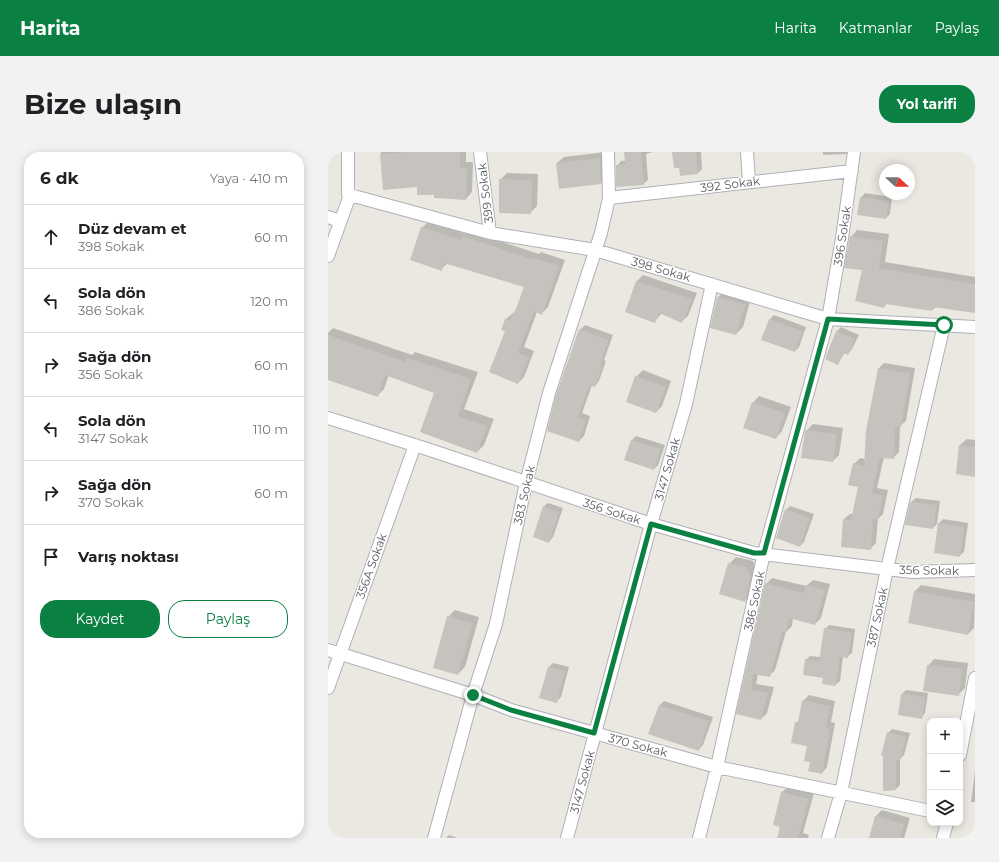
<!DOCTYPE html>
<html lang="tr">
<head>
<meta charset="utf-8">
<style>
  :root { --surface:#fff; --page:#f2f2f2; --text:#202124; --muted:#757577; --line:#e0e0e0; --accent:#0b8043 }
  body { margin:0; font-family:Montserrat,sans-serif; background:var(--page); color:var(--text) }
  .controls { position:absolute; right:12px; bottom:12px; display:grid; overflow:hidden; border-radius:8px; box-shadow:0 2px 10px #0003 }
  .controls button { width:36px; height:36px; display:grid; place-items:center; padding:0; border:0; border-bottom:1px solid var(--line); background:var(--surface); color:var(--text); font:20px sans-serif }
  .compass { position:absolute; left:551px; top:12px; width:36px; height:36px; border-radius:50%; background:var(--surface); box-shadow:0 2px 10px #0003; rotate:111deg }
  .stop { position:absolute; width:12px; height:12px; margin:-9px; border:3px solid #0b8043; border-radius:50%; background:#fff }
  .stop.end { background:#0b8043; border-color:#fff; box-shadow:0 1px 4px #0008 }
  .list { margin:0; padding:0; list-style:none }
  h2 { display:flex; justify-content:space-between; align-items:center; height:52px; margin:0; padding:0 16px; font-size:17px }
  h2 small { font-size:13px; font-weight:400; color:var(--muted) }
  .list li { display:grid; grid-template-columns:26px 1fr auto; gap:12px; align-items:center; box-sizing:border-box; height:64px; padding:0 16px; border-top:1px solid var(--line) }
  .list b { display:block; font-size:15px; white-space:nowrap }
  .list p { margin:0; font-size:13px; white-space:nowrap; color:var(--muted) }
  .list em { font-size:13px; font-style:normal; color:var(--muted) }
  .actions { display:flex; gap:8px; padding:12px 16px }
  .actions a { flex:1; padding:9px 0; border:1px solid var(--accent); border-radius:16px; text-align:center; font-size:14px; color:var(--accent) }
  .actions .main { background:var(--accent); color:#fff }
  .icon { flex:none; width:22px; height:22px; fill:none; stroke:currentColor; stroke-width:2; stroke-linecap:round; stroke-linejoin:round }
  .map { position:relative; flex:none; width:647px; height:686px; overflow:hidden; border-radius:16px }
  header { display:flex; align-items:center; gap:24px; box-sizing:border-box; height:56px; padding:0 20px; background:var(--accent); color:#fff }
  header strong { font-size:19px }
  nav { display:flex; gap:22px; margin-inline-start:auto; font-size:14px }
  .intro { display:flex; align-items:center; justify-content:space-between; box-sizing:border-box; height:96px; padding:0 24px }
  h1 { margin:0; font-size:28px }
  .button { padding:10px 18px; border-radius:16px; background:var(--accent); color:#fff; font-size:14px; font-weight:700 }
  main { display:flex; gap:24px; padding:0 24px }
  aside { flex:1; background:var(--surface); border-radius:16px; box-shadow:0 2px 10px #0003 }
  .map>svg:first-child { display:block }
</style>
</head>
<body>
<header>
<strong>Harita</strong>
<nav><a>Harita</a><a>Katmanlar</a><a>Paylaş</a></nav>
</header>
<div class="intro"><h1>Bize ulaşın</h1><a class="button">Yol tarifi</a></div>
<main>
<aside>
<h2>6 dk<small>Yaya · 410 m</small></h2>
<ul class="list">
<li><svg class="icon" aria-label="ahead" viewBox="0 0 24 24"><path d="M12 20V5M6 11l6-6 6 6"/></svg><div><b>Düz devam et</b><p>398 Sokak</p></div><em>60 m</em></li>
<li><svg class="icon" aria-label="left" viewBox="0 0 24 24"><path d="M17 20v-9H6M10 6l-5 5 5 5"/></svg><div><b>Sola dön</b><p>386 Sokak</p></div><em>120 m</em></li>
<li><svg class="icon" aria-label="right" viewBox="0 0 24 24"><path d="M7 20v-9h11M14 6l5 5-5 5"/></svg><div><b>Sağa dön</b><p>356 Sokak</p></div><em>60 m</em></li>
<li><svg class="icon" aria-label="left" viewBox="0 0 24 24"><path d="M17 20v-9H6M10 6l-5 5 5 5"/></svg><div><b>Sola dön</b><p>3147 Sokak</p></div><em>110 m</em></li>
<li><svg class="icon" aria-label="right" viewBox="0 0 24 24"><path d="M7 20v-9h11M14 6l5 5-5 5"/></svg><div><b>Sağa dön</b><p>370 Sokak</p></div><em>60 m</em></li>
<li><svg class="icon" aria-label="arrive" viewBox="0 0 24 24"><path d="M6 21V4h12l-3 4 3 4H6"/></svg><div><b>Varış noktası</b></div></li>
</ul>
<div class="actions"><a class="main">Kaydet</a><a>Paylaş</a></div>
</aside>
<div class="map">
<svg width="647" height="686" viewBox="0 0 647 686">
  <rect width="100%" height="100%" fill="#eae8e1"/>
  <path fill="#0003" d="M53,0H138V10H145L144,40L138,47L107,42L90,34L56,37Z
    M278,0L279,24L273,31L229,11L236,5Z
    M297,0H325L318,2L320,28L315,32L289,14L293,9H298Z
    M345,0H373L374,17L370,21L352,14Z
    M495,0H520L518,2L495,3Z
    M179,21L210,22L209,54L202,61L172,28Z
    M537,41L564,45L562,62L558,66L533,46Z
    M100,70L138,82L141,79L211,102L213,100L237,108L220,155L214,161L209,160L196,195L206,199L196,225L190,231L178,167L189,158L197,135L120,111L113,117L94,76Z
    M529,78L561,82L557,110L647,125V160L608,155L604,158L559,151L556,155L535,117L523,85Z
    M315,123L369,141L360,164L354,169L334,161L327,169L299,160L309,129Z
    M397,139L423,146L415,175L408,182L390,145Z
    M446,163L478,175L471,195L467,199L442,167Z
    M257,173L285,183L276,208L278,209L271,229L267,234L264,233L254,261L262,264L256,284L251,289L220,279L252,178Z
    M513,175L531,183L524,197L520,202L517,200L510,212L509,179Z
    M5,176L84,203L87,200L150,220L136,257L166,267L156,293L149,300L107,240L61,223L56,237L49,244L0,227V181Z
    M556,211L587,216L578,269L572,274L571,300L565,306L556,305L549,336L560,338L555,362L550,367L548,391L542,397L516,367L522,362H525L531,334L526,312L532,306L537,307L551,216Z
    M315,218L343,229L334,254L328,260L308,225Z
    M431,244L463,255L454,279L448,286L425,251Z
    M485,272L515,276L511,303L505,309L478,279Z
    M308,284L337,293L330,313L326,317L298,308L304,288Z
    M639,287L647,288V324L632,293Z
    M588,346L612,349L609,372L605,376L583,350Z
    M220,351L235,356L225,385L221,390L215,355Z
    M462,354L486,362L476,390L472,394L458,358Z
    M615,367L640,371L636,400L631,404L611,371Z
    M408,405L425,409L429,417L424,443L417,449L392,441L401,412Z
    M444,426L478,434L485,428L502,432L493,466L487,472L465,466L464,474L458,480L447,518L441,524L430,522L428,532L446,535L439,561L433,567L410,561L438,432Z
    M593,433L647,442L646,476L640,482L581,470L587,439Z
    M127,458L151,465L137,515L130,522L120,465Z
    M501,473L527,477L524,501L519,505L515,504L512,529L507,533L478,508L482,504L492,505L497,477Z
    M606,507L640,511L637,536L630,543L600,514Z
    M225,511L241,515L233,545L229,549L221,515Z
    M578,538L600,541L597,561L593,566L574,542Z
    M481,543L507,549L503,570L507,571L499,615L494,621L483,609L480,593L468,571L472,567L475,549Z
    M336,549L385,565L375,593L370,598L321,582L332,553Z
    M564,577L582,581L576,603L572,607V633L568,637L556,638L560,581Z
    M647,619V650H643Z
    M460,635L486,641L475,681L481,683L480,686H450L453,674L446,672L454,640Z
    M554,658L582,666L576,686H542L548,664Z
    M121,683L130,686H118Z"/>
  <path fill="#c6c3be" d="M76,0H132V16H139L138,48L106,46V43H89V35L55,38L52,2Z
    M296,0H313L316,33L288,35V13L297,12Z
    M344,0H368L370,22L352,24L351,16H346Z
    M272,6L273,32L231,37L228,11Z
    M171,27L204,28L203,62L171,61Z
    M532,45L561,49L558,67L529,63Z
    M93,75L133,88L135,84L205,108L206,106L231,114L214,163L206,159L190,201L201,205L190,232L161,220L177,179L173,178L177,167L182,169L184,161L186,162L196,135L116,111L114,119L82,108Z
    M522,84L555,89L551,116L647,132V161L605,155L604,159L557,152L556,156L527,149L534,118L516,116Z
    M308,129L364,147L354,171L331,161L327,171L297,160Z
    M389,145L417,152L408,183L382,176Z
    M441,167L475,179L467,200L433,188Z
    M251,177L280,188L272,213L274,214L267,235L261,233L250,266L258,268L251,290L219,279L228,243Z
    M508,179L527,187L520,203L515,201L510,213L497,207Z
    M0,183L78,210L79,206L143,227L130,264L159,274L149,301L92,280L106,241L57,223L50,245L0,228Z
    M550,216L582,221L573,275H567L566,307L552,306L544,341L555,343L550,368L545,367L543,398L513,395L515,367L523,368L530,335L520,333L525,311L536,314L538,279Z
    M307,224L338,235L328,261L298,250Z
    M424,250L457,261L448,287L415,276Z
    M477,278L509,282L505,310L473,306Z
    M303,288L333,297L326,318L296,308Z
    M631,293L647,295V325L628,322Z
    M582,350L609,353L605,377L577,373Z
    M215,354L231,360L221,391L205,385Z
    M457,357L482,366L472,395L448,386Z
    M610,371L636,375L632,405L606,401Z
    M400,411L418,415L423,424L417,450L391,442Z
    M437,431L476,441L478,433L497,438L487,473L461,466L458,481L454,480L442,525L425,522L423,538L440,541L433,568L408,562Z
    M586,439L646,450L640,483L580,471Z
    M119,464L145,471L130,523L105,516Z
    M496,476L524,481L520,506L512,505L508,534L494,532L495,526L475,523L477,507L491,509Z
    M599,513L634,517L631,544L595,539Z
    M220,515L237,519L229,551L211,546Z
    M573,542L597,545L594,567L570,563Z
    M474,548L502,554L498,576L502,577L494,622L480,619L482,610L476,609L479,594L463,591L467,570L470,571Z
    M331,553L381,569L371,599L320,582Z
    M559,580L578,585L572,608H568V638L555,639V604H553Z
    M453,640L481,647L470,686H449L452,675L445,673Z
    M547,664L576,672L572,686H541Z"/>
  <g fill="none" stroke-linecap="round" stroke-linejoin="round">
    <defs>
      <path id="minor" d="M152,0L162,81
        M419,0L421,29
        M22,43L162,81L267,98L500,167L647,175
        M281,46L524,19
        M0,65L12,69
        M0,104L22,43L20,42V0
        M0,266L99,297L323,372L426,401L584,420L647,418
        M0,498L145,543L183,558L389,615L602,659
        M0,536L87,293
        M632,603L647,526
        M106,686L145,543L168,472L198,331L221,241L273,81L281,46L280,0
        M239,686L323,372L358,252L384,132
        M371,686L389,615L436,401L500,167L514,86L526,0
        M500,686L513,641L559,417L616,173
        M615,686L619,671"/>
    </defs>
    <use href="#minor" stroke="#aeb1b5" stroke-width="14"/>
    <use href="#minor" stroke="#fff" stroke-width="12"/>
  </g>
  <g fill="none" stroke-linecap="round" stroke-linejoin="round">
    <path stroke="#0b8043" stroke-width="5" d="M145,543L183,558L266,581L323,372L426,401H436L500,167L616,173"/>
  </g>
  <g text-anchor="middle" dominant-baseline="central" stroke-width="3" stroke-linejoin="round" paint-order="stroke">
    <g font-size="12" fill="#595c60" stroke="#fff">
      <text transform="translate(402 32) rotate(-7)">392 Sokak</text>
      <text transform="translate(157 41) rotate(-97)">399 Sokak</text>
      <text transform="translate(514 84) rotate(-81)">396 Sokak</text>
      <text transform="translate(333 117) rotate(16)">398 Sokak</text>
      <text transform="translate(339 317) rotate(-74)">3147 Sokak</text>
      <text transform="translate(196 343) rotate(-77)">383 Sokak</text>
      <text transform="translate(284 359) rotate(18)">356 Sokak</text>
      <text transform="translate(43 414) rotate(-70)">356A Sokak</text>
      <text transform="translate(601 418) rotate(1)">356 Sokak</text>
      <text transform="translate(426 449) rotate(-78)">386 Sokak</text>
      <text transform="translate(549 465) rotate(-78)">387 Sokak</text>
      <text transform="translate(310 593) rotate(15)">370 Sokak</text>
      <text transform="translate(254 630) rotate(-75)">3147 Sokak</text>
    </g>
  </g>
</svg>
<div class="controls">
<button>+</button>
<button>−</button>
<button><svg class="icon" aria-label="layers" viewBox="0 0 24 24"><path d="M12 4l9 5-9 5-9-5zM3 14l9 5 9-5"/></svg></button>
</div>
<svg class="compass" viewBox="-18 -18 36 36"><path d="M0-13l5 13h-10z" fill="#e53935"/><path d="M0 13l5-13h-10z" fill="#757577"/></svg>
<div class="stop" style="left:616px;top:173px"></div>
<div class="stop end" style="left:145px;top:543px"></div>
</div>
</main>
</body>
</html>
